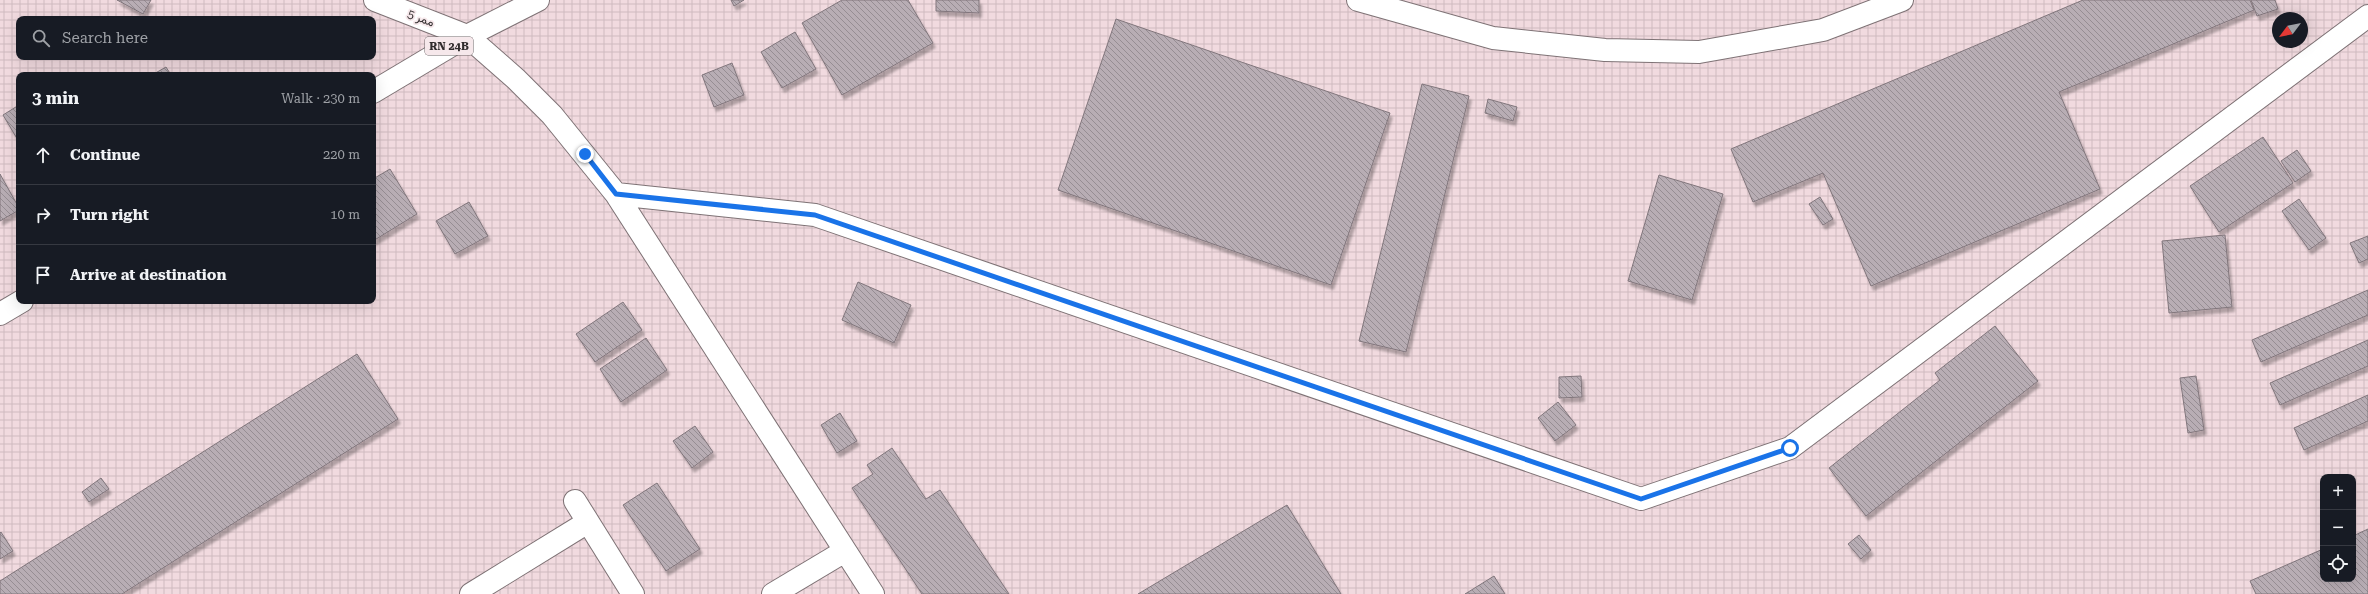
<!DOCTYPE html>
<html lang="en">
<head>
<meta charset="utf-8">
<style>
  :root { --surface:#171b24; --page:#20242c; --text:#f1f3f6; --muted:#9ea1a6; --line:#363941 }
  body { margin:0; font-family:"Roboto Serif",Vazirmatn,serif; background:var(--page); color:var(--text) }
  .controls { position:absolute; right:12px; bottom:12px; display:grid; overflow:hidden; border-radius:8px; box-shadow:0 4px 16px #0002 }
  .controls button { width:36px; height:36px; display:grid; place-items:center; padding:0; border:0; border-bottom:1px solid var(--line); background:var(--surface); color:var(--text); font:20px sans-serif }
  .compass { position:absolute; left:2272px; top:12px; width:36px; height:36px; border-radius:50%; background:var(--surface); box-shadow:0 4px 16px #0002; rotate:238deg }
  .stop { position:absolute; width:12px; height:12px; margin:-9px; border:3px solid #1a73e8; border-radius:50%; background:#fff }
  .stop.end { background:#1a73e8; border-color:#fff; box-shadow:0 1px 4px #0008 }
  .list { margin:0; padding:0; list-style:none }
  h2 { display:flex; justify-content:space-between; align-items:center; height:52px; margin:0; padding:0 16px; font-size:17px }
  h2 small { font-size:13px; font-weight:400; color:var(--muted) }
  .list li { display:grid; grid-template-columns:26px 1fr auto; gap:12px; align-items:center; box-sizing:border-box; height:60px; padding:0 16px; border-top:1px solid var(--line) }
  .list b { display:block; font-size:15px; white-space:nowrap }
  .list em { font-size:13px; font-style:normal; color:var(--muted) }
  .icon { flex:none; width:22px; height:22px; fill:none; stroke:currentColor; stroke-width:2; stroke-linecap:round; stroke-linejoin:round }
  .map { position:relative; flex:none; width:2368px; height:594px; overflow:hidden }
  .search { position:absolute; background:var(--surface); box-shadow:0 4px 16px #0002; left:16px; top:16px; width:360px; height:44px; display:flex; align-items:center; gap:10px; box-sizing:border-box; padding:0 14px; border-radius:8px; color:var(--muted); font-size:15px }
  .panel { position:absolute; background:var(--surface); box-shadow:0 4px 16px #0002; left:16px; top:72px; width:360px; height:232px; border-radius:8px }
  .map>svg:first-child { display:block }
</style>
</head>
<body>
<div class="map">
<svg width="2368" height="594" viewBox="0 0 2368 594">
  <defs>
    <pattern id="industrial-grid" width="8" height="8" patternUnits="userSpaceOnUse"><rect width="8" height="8" fill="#f1dadf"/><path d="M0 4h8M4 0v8" fill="none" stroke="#cfbbc0"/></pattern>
    <pattern id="building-back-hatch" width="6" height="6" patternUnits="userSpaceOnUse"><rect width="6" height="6" fill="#b8adb4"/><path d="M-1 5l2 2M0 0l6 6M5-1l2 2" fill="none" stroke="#968d93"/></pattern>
    <filter id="shadow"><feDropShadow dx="2.5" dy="4.5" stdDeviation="1" flood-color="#0004"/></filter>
  </defs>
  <rect width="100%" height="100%" fill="#f6e8eb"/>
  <path fill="url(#industrial-grid)" fill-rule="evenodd" d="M0,0H2368V594H0ZM2278,18H2302V42H2278ZM19,19H373V57H19ZM19,75H373V301H19ZM2323,477H2353V579H2323Z"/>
  <path fill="url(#building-back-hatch)" stroke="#81767c" filter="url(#shadow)" d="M117,0H151L143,14Z
    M731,0H744L734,6Z
    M842,0H908L933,43L842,95L802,23Z
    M936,0H979V13L936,11Z
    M2083,0H2250L2254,10L2059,92L2100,189L1871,286L1823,173L1753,202L1731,149Z
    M2251,0H2275L2278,9L2257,16Z
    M1116,19L1390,113L1331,285L1058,190Z
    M795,32L816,69L782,88L761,52Z
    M732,63L744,95L714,107L702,75Z
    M166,67L171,75H152Z
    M1422,84L1469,96L1406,352L1359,341Z
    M1488,99L1517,107L1513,121L1485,113Z
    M19,105V142L3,115Z
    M2263,137L2293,183L2219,232L2190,186Z
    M2297,150L2311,171L2295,182L2281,161Z
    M390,169L417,214L373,241V179Z
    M0,174L19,208V210L0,221Z
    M1659,175L1723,194L1692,300L1628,281Z
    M1820,197L1833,219L1823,225L1809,204Z
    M2299,199L2326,238L2309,250L2282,211Z
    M469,202L488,236L455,254L436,221Z
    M2225,235L2232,307L2169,313L2162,241Z
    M2368,236V259L2359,263L2350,243Z
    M858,282L911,305L894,343L842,320Z
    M2368,290V315L2261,362L2252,340Z
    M623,302L642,330L595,362L576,334Z
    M1995,326L2038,381L1866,516L1829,468L1940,380L1935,373Z
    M646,338L667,370L621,402L600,369Z
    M2368,340V366L2280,405L2270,383Z
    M357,354L398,419L122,594H0V581Z
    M1581,376L1582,397L1559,398V377Z
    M2196,376L2204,430L2188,433L2180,378Z
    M2368,395V421L2304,450L2294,428Z
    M1558,402L1576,425L1555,441L1538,418Z
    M840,413L857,441L837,453L821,425Z
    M695,426L713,452L692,468L673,441Z
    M892,448L926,499L940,490L1009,594H922L852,488L873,474L867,465Z
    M101,478L109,489L89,502L82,492Z
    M657,483L700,549L666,571L623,505Z
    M1287,505L1341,594H1138Z
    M2368,529V594H2256L2250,581L2323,549V579H2353V536Z
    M1,532L13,551L0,559V533Z
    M1859,535L1871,550L1861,559L1848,544Z
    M1494,576L1505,594H1465Z"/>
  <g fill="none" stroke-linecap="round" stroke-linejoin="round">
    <defs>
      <path id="minor" d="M375,0L467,36L516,79L552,115L616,194L873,594
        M616,194L815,215L1641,499L1790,448L2368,16
        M575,501L633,594
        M471,594L588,522
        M773,594L845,551"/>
      <path id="major" d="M373,92L467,36L538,0
        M0,314L22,301"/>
      <path id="highway" d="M1358,0L1493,38L1605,50L1699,52L1823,30L1902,0"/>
    </defs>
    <use href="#minor" stroke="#7e7275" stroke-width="24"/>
    <use href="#major" stroke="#7e7275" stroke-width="24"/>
    <use href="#highway" stroke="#7e7275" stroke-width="24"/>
    <use href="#minor" stroke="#fff" stroke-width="22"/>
    <use href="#major" stroke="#fff" stroke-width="22"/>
    <use href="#highway" stroke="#fff" stroke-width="22"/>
  </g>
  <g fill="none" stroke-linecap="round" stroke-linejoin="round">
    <path stroke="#1a73e8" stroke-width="5" d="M585,154L616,194L815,215L1641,499L1790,448"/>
  </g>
  <g text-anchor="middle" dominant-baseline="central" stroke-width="3.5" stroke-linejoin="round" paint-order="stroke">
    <rect fill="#f6e8eb" stroke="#6c6466" stroke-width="1" x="425" y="37" width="48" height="18" rx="3"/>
    <g font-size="11" font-weight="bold" fill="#312c2d">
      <text x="449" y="46">RN 24B</text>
    </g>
    <g font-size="12" fill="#312c2d" stroke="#f6e8eb">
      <text transform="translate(421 18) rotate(21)">ممر 5</text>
    </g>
  </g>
</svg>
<div class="controls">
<button>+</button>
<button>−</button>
<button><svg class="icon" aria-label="locate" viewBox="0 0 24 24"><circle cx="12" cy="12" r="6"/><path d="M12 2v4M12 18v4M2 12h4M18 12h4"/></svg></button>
</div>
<svg class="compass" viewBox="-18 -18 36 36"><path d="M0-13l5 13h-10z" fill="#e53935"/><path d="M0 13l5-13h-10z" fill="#9ea1a6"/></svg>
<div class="stop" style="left:1790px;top:448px"></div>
<div class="stop end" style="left:585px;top:154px"></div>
<div class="search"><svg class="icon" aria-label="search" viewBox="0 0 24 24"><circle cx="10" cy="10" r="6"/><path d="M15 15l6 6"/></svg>Search here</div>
<section class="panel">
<h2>3 min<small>Walk · 230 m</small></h2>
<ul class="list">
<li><svg class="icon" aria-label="ahead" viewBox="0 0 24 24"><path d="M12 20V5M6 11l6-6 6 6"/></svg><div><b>Continue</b></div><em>220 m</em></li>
<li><svg class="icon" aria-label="right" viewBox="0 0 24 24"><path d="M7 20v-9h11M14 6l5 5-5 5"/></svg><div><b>Turn right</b></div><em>10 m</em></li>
<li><svg class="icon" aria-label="arrive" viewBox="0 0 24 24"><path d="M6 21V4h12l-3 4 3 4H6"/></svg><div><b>Arrive at destination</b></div></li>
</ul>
</section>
</div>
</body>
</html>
